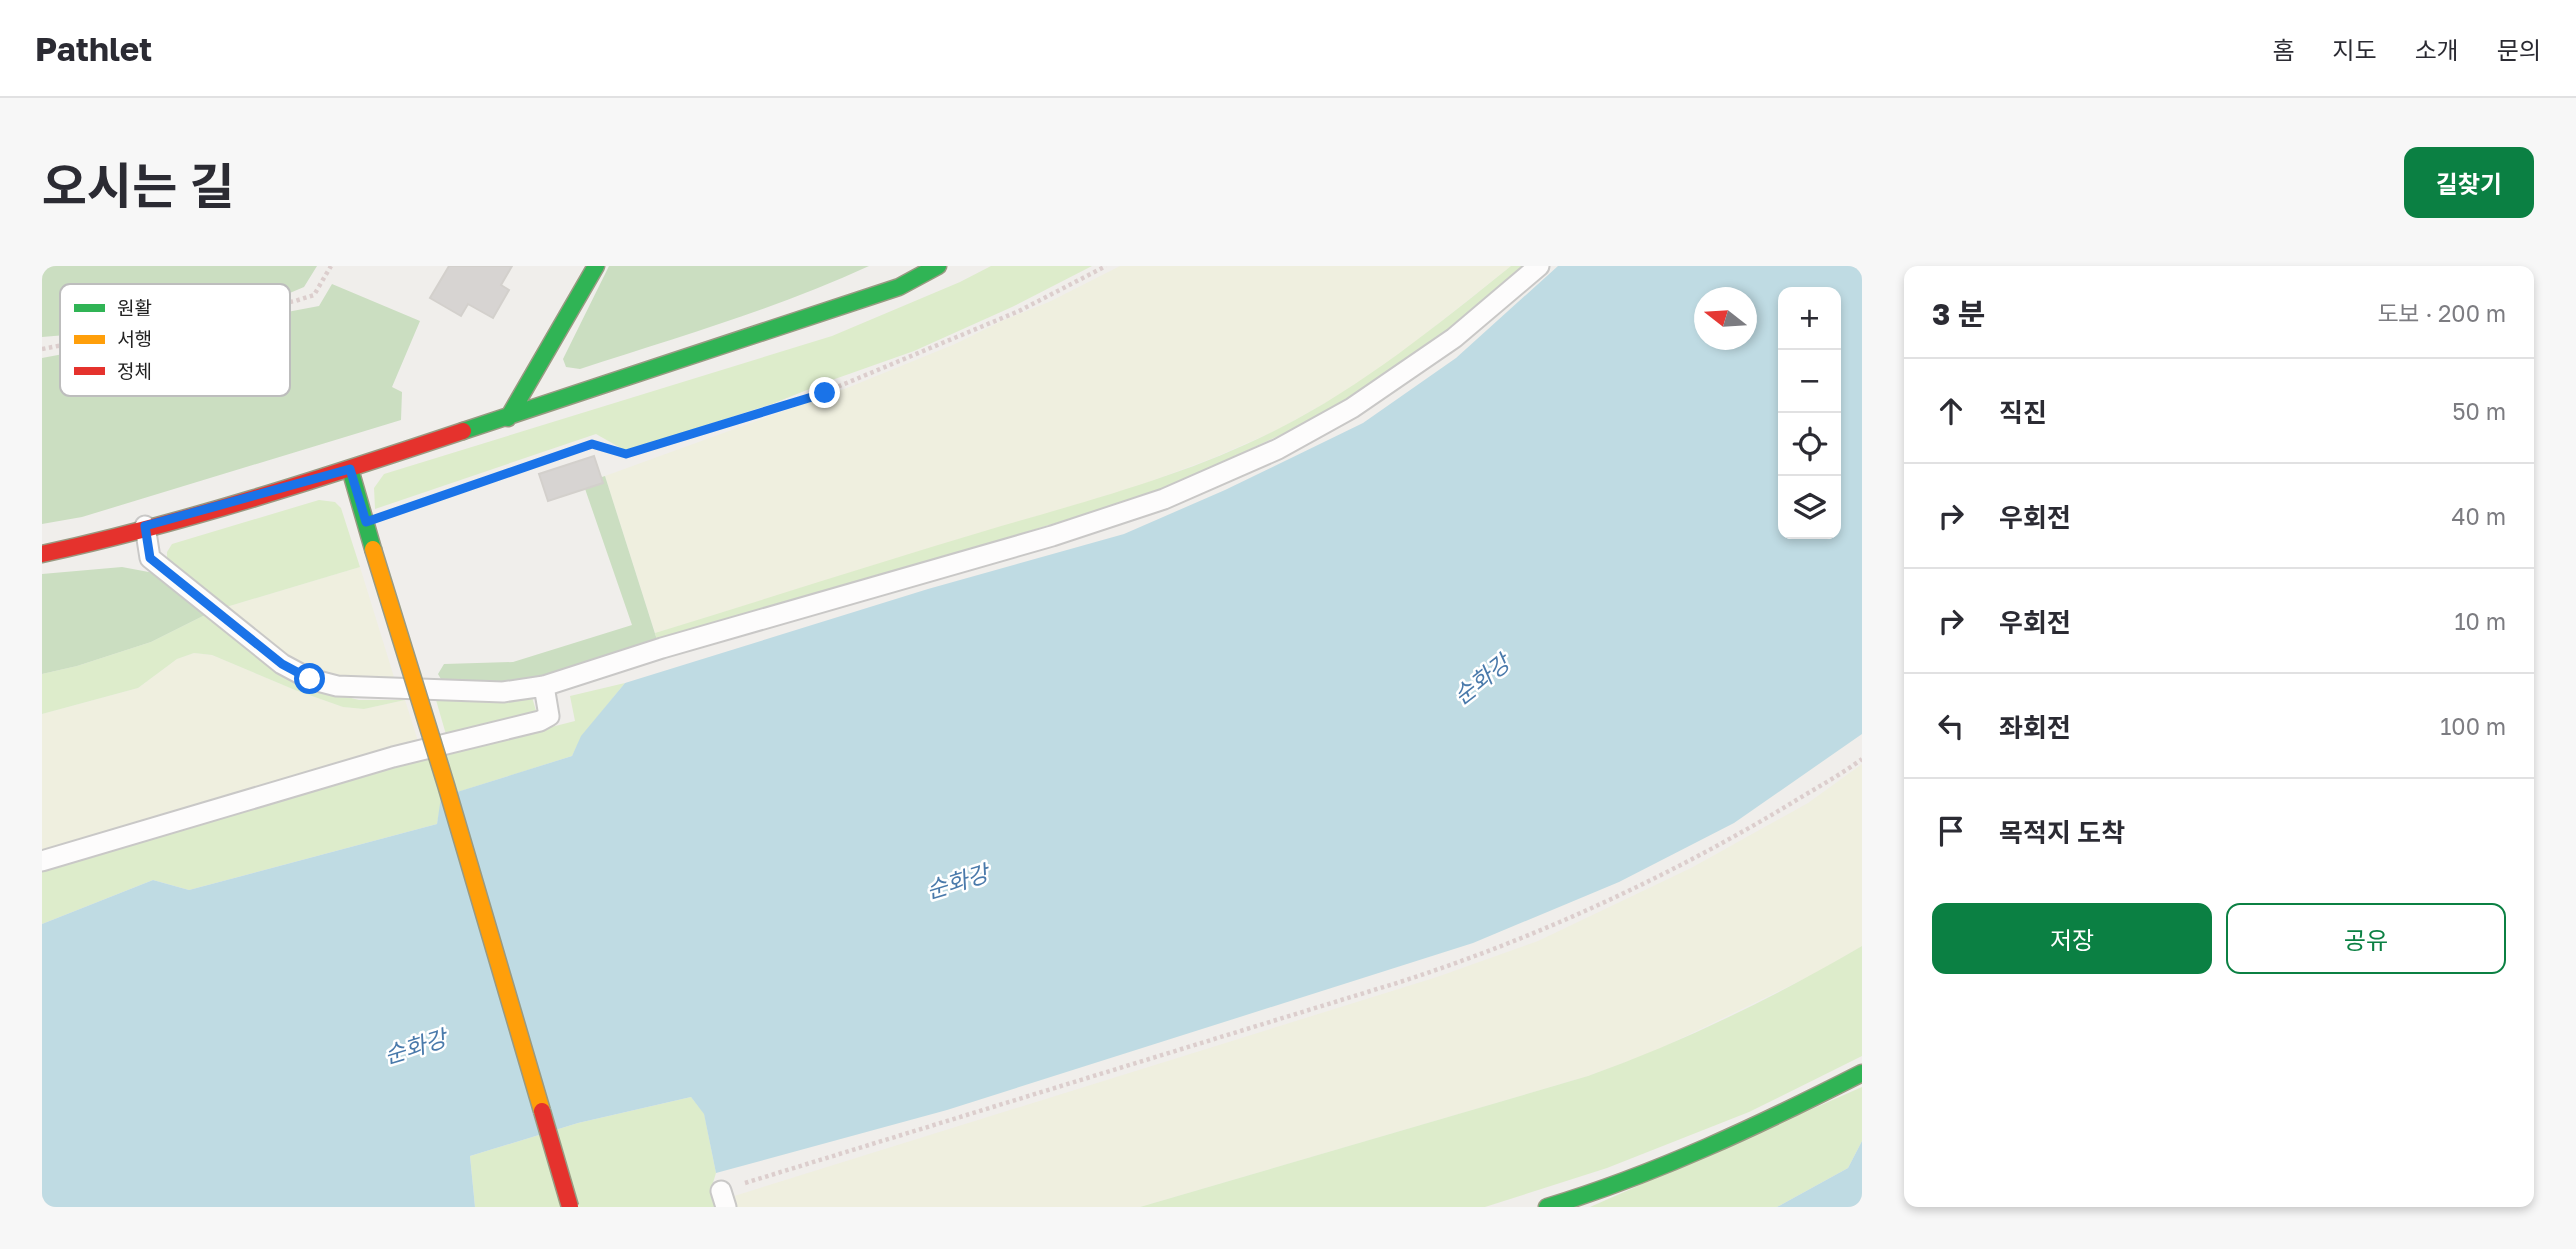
<!DOCTYPE html>
<html lang="ko">
<head>
<meta charset="utf-8">
<style>
  :root { --surface:#fff; --page:#f7f7f7; --text:#2b2b33; --muted:#7c7c81; --line:#e1e1e2; --accent:#0b8043 }
  body { margin:0; font-family:"Golos Text","Noto Sans KR",sans-serif; background:var(--page); color:var(--text) }
  .controls { position:absolute; right:21px; top:21px; display:grid; overflow:hidden; border-radius:14px; box-shadow:0 4px 10px #0003 }
  .controls button { width:63px; height:63px; display:grid; place-items:center; padding:0; border:0; border-bottom:2px solid var(--line); background:var(--surface); color:var(--text); font:35px sans-serif }
  .compass { position:absolute; left:1652px; top:21px; width:63px; height:63px; border-radius:50%; background:var(--surface); box-shadow:0 4px 10px #0003; rotate:287deg }
  .stop { position:absolute; width:21px; height:21px; margin:-16px; border:5px solid #1a73e8; border-radius:50%; background:#fff }
  .stop.end { background:#1a73e8; border-color:#fff; box-shadow:0 2px 7px #0008 }
  .list { margin:0; padding:0; list-style:none }
  h2 { display:flex; justify-content:space-between; align-items:center; height:91px; margin:0; padding:0 28px; font-size:30px }
  h2 small { font-size:23px; font-weight:400; color:var(--muted) }
  .list li { display:grid; grid-template-columns:46px 1fr auto; gap:21px; align-items:center; box-sizing:border-box; height:105px; padding:0 28px; border-top:2px solid var(--line) }
  .list b { display:block; font-size:26px; white-space:nowrap }
  .list em { font-size:23px; font-style:normal; color:var(--muted) }
  .actions { display:flex; gap:14px; padding:21px 28px }
  .actions a { flex:1; padding:16px 0; border:2px solid var(--accent); border-radius:14px; text-align:center; font-size:24px; color:var(--accent) }
  .actions .main { background:var(--accent); color:#fff }
  .icon { flex:none; width:38px; height:38px; fill:none; stroke:currentColor; stroke-width:2; stroke-linecap:round; stroke-linejoin:round }
  .map { position:relative; flex:none; width:1820px; height:941px; overflow:hidden; border-radius:14px }
  header { display:flex; align-items:center; gap:42px; box-sizing:border-box; height:98px; padding:0 35px; background:var(--surface); border-bottom:2px solid var(--line) }
  header strong { font-size:33px }
  nav { display:flex; gap:38px; margin-inline-start:auto; font-size:24px }
  .intro { display:flex; align-items:center; justify-content:space-between; box-sizing:border-box; height:168px; padding:0 42px }
  h1 { margin:0; font-size:49px }
  .button { padding:18px 32px; border-radius:14px; background:var(--accent); color:#fff; font-size:24px; font-weight:700 }
  main { display:flex; gap:42px; padding:0 42px }
  aside { flex:1; background:var(--surface); border-radius:14px; box-shadow:0 4px 10px #0003 }
  .map>svg:first-child { display:block }
</style>
</head>
<body>
<header>
<strong>Pathlet</strong>
<nav><a>홈</a><a>지도</a><a>소개</a><a>문의</a></nav>
</header>
<div class="intro"><h1>오시는 길</h1><a class="button">길찾기</a></div>
<main>
<div class="map">
<svg width="1820" height="941" viewBox="0 0 1820 941">
  <rect width="100%" height="100%" fill="#f0eeeb"/>
  <path fill="#efefdf" d="M1078,0H1469L1367,81L1317,118L1235,164L1171,192L1091,222L613,367L563,210L805,122L913,78L962,54L1007,36Z
    M318,301L352,411H302L263,402L237,388L181,342Z
    M152,387L170,389L253,424L301,441L322,443L363,434L376,475L0,587V448L96,422L135,393Z
    M1820,498V680L1774,707L1611,786L1546,810L1098,941H693L689,931L1395,711L1496,675L1649,602L1766,537Z"/>
  <path fill="#ddeccb" d="M949,0H1050L970,41L872,85L790,114L730,138L584,185L554,168L333,243L332,222L342,208L790,70L918,16Z
    M1469,0H1481L1419,54L1296,142L1127,221L1067,241L616,377L613,367C724,333 835,297 946,264C1044,235 1144,210 1236,163C1321,120 1394,60 1469,0Z
    M277,234L293,236L299,242L318,301L181,342L125,293V286L130,278Z
    M163,349L221,393L297,429L317,434H363L322,443L301,441L253,424L170,389L152,387L135,393L96,422L0,448V408L35,400L109,376Z
    M583,417L540,470L530,490L400,531L395,558L147,624L111,614L0,658V605L306,513L533,455L528,430Z
    M489,428L495,448L405,472L394,434Z
    M1820,680V790L1707,846L1565,902L1443,941H1098L1546,810C1641,776 1733,731 1820,680Z
    M1820,821V875L1806,902L1735,941H1548Z
    M649,831L662,847L674,907L670,920L676,941H433L428,890L536,857Z"/>
  <path fill="#cbdec1" d="M0,0H275L262,21L243,29C163,44 82,66 0,71Z
    M567,0H827C734,43 635,71 538,103L524,101L521,93Z
    M290,18L378,55L350,121L360,126L359,154L40,251L0,258V92L277,40Z
    M563,210L616,377L478,416L400,415L396,408L402,398L471,396L590,359L541,217Z
    M80,301L112,307L163,349L109,376L35,400L0,408V308Z"/>
  <path fill="#bfdbe3" fill-rule="evenodd" d="M1516,0H1820V468L1692,557L1577,616L1431,677L905,844L674,907L662,848L649,831L536,857L428,890L433,941H0V658L111,614L147,624L395,558L399,531L530,490L539,470L583,417L886,323L1082,268L1183,224L1321,157L1414,92ZM1741,26H1794V268H1741ZM1662,32H1704V74H1662Z
    M1820,875V941H1735L1806,902Z"/>
  <path fill="#d7d4d2" stroke="#d3d0cc" stroke-width="2" d="M407,0H470L459,19L467,24L451,52L426,38L419,50L388,32Z
    M552,190L561,217L506,235L497,208Z"/>
  <g fill="none" stroke-linecap="round" stroke-linejoin="round">
    <defs>
      <path id="lane" d="M103,260L108,292L240,398L268,413L295,420L461,426L502,420L620,382L1010,270L1122,233L1236,183L1310,142L1412,72L1497,0
        M0,595L351,491L498,455L507,450L502,420
        M679,925L684,941"/>
      <path id="fast" d="M466,152L554,0
        M421,165L857,21L896,0
        M308,203L331,283
        M1505,941C1614,908 1718,859 1820,807"/>
      <path id="jam" d="M0,288C143,257 283,211 421,165"/>
    </defs>
    <use href="#lane" stroke="#c9c8c7" stroke-width="23"/>
    <use href="#fast" stroke="#999a82" stroke-width="19"/>
    <use href="#jam" stroke="#999a82" stroke-width="19"/>
    <path stroke="#dccecd" stroke-width="4.5" stroke-dasharray="3.5 3.5" stroke-linecap="butt" d="M0,83L253,35L272,29L289,0
      M357,244L550,178L584,188L783,126L977,45L1064,0
      M703,917L1358,716C1494,672 1625,612 1748,538C1772,523 1797,510 1820,493"/>
    <use href="#lane" stroke="#fdfcfc" stroke-width="19"/>
    <use href="#fast" stroke="#30b455" stroke-width="16"/>
    <use href="#jam" stroke="#e5322d" stroke-width="16"/>
    <defs>
      <path id="slow-bridge" d="M331,283L404,519L500,845"/>
      <path id="jam-bridge" d="M500,845L528,941"/>
    </defs>
    <use href="#slow-bridge" stroke="#999a82" stroke-width="19" stroke-linecap="butt"/>
    <use href="#jam-bridge" stroke="#999a82" stroke-width="19" stroke-linecap="butt"/>
    <use href="#slow-bridge" stroke="#ff9f0a" stroke-width="16"/>
    <use href="#jam-bridge" stroke="#e5322d" stroke-width="16"/>
  </g>
  <g fill="none" stroke-linecap="round" stroke-linejoin="round">
    <path stroke="#1a73e8" stroke-width="9" d="M268,413L240,398L108,292L103,260L308,203L324,256L550,178L584,188L783,127"/>
  </g>
  <g text-anchor="middle" dominant-baseline="central" stroke-width="5" stroke-linejoin="round" paint-order="stroke">
    <g font-size="23" font-style="italic" fill="#4a7aab" stroke="#fff">
      <text transform="translate(1439 413) rotate(-38)">순화강</text>
      <text transform="translate(915 615) rotate(-17)">순화강</text>
      <text transform="translate(373 780) rotate(-17)">순화강</text>
    </g>
  </g>
  <rect x="18" y="18" width="230" height="112" rx="10" fill="#fff" stroke="#bdbdbd" stroke-width="2"/>
  <rect x="32" y="38" width="31" height="8" fill="#30b455"/>
  <rect x="32" y="69" width="31" height="9" fill="#ff9f0a"/>
  <rect x="32" y="101" width="31" height="8" fill="#e5322d"/>
  <g font-size="19" fill="#222">
    <text x="75" y="49">원활</text>
    <text x="75" y="80">서행</text>
    <text x="75" y="112">정체</text>
  </g>
</svg>
<div class="controls">
<button>+</button>
<button>−</button>
<button><svg class="icon" aria-label="locate" viewBox="0 0 24 24"><circle cx="12" cy="12" r="6"/><path d="M12 2v4M12 18v4M2 12h4M18 12h4"/></svg></button>
<button><svg class="icon" aria-label="layers" viewBox="0 0 24 24"><path d="M12 4l9 5-9 5-9-5zM3 14l9 5 9-5"/></svg></button>
</div>
<svg class="compass" viewBox="-18 -18 36 36"><path d="M0-13l5 13h-10z" fill="#e53935"/><path d="M0 13l5-13h-10z" fill="#7c7c81"/></svg>
<div class="stop" style="left:268px;top:413px"></div>
<div class="stop end" style="left:783px;top:127px"></div>
</div>
<aside>
<h2>3 분<small>도보 · 200 m</small></h2>
<ul class="list">
<li><svg class="icon" aria-label="ahead" viewBox="0 0 24 24"><path d="M12 20V5M6 11l6-6 6 6"/></svg><div><b>직진</b></div><em>50 m</em></li>
<li><svg class="icon" aria-label="right" viewBox="0 0 24 24"><path d="M7 20v-9h11M14 6l5 5-5 5"/></svg><div><b>우회전</b></div><em>40 m</em></li>
<li><svg class="icon" aria-label="right" viewBox="0 0 24 24"><path d="M7 20v-9h11M14 6l5 5-5 5"/></svg><div><b>우회전</b></div><em>10 m</em></li>
<li><svg class="icon" aria-label="left" viewBox="0 0 24 24"><path d="M17 20v-9H6M10 6l-5 5 5 5"/></svg><div><b>좌회전</b></div><em>100 m</em></li>
<li><svg class="icon" aria-label="arrive" viewBox="0 0 24 24"><path d="M6 21V4h12l-3 4 3 4H6"/></svg><div><b>목적지 도착</b></div></li>
</ul>
<div class="actions"><a class="main">저장</a><a>공유</a></div>
</aside>
</main>
</body>
</html>
